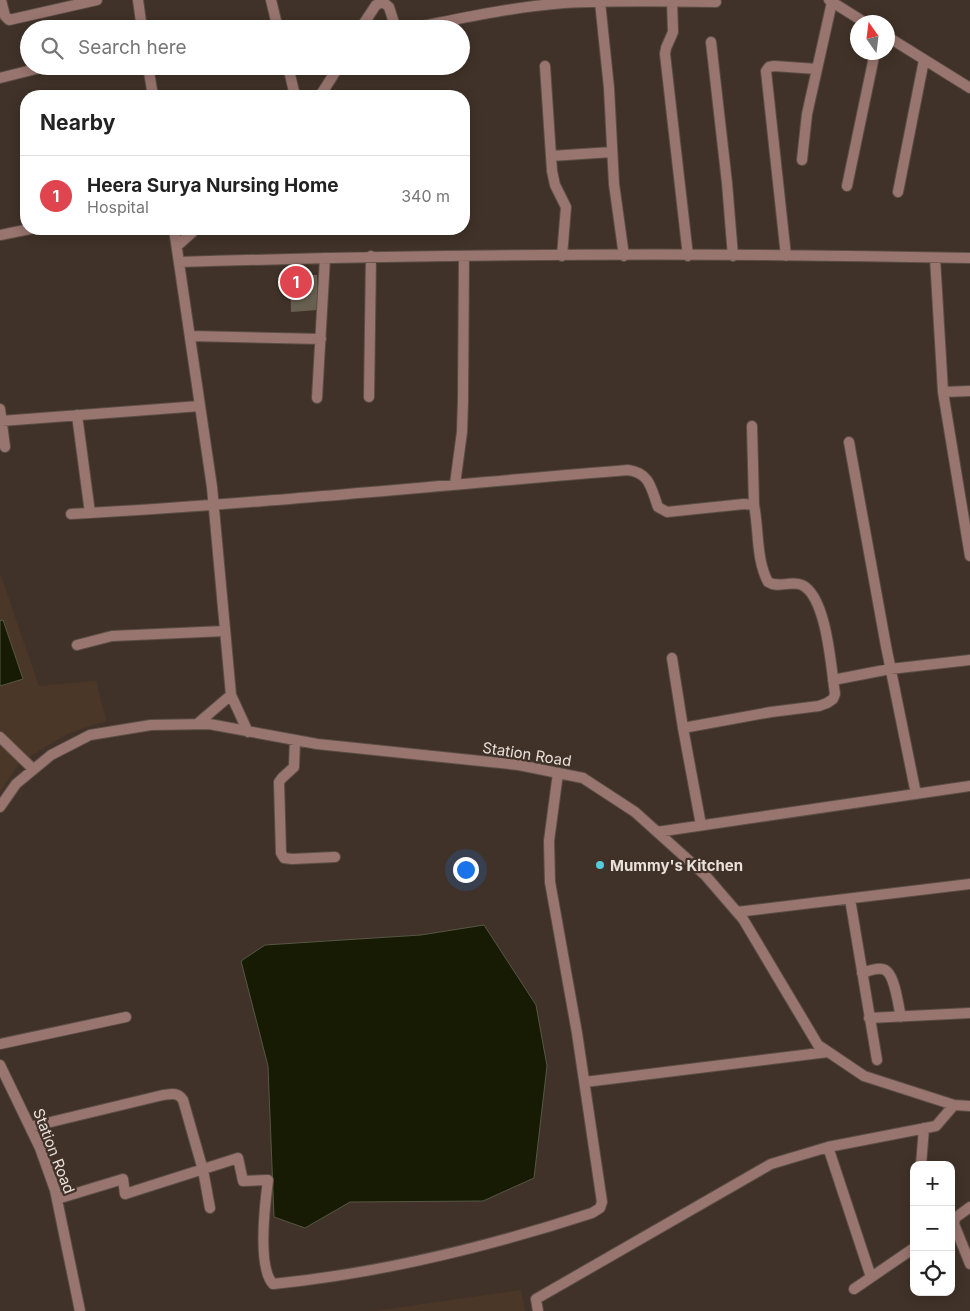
<!DOCTYPE html>
<html lang="en">
<head>
<meta charset="utf-8">
<style>
  :root { --surface:#fff; --page:#f6f6f6; --text:#222; --muted:#767676; --line:#e0e0e0; --accent:#2563eb }
  body { margin:0; font-family:Inter,sans-serif; background:var(--page); color:var(--text) }
  .controls { position:absolute; right:15px; bottom:15px; display:grid; overflow:hidden; border-radius:10px; box-shadow:0 2px 12px #0003 }
  .controls button { width:45px; height:45px; display:grid; place-items:center; padding:0; border:0; border-bottom:1px solid var(--line); background:var(--surface); color:var(--text); font:25px sans-serif }
  .compass { position:absolute; left:850px; top:15px; width:45px; height:45px; border-radius:50%; background:var(--surface); box-shadow:0 2px 12px #0003; rotate:346deg }
  .you { position:absolute; left:465px; top:869px; width:18px; height:18px; margin:-12px; border:4px solid #fff; border-radius:50%; background:#1a73e8; box-shadow:0 0 0 8px #1a73e833 }
  .badge { display:grid; place-items:center; width:32px; height:32px; border-radius:50%; background:var(--accent); color:#fff; font-size:16px; font-weight:700 }
  .pin { position:absolute; translate:-50% -50%; border:2px solid #fff; box-shadow:0 1px 5px #0006 }
  .list { margin:0; padding:0; list-style:none }
  h2 { display:flex; justify-content:space-between; align-items:center; height:65px; margin:0; padding:0 20px; font-size:21px }
  h2 small { font-size:16px; font-weight:400; color:var(--muted) }
  .list li { display:grid; grid-template-columns:32px 1fr auto; gap:15px; align-items:center; box-sizing:border-box; height:80px; padding:0 20px; border-top:1px solid var(--line) }
  .list b { display:block; font-size:19px; white-space:nowrap }
  .list p { margin:0; font-size:16px; white-space:nowrap; color:var(--muted) }
  .list em { font-size:16px; font-style:normal; color:var(--muted) }
  .icon { flex:none; width:28px; height:28px; fill:none; stroke:currentColor; stroke-width:2; stroke-linecap:round; stroke-linejoin:round }
  .map { position:relative; flex:none; width:970px; height:1311px; overflow:hidden }
  .search { position:absolute; background:var(--surface); box-shadow:0 2px 12px #0003; left:20px; top:20px; width:450px; height:55px; display:flex; align-items:center; gap:12px; box-sizing:border-box; padding:0 18px; border-radius:28px; color:var(--muted); font-size:19px }
  .panel { position:absolute; background:var(--surface); box-shadow:0 2px 12px #0003; left:20px; top:90px; width:450px; height:145px; border-radius:20px }
  .map>svg:first-child { display:block }
</style>
</head>
<body>
<div class="map">
<svg width="970" height="1311" viewBox="0 0 970 1311">
  <rect width="100%" height="100%" fill="#403228"/>
  <path fill="#4a3728" d="M0,573L39,686L96,681L106,721L69,733L37,752L18,765L0,792Z
    M521,1290L525,1311H375Z"/>
  <path fill="#171b04" stroke="#565644" d="M3,620L23,679L0,686V621Z
    M484,925L536,1005L547,1066L534,1178L483,1201L350,1202L305,1228L274,1217L268,1066L241,961L265,945L421,935Z"/>
  <path fill="#676050" d="M290,275H317L318,310L291,312Z"/>
  <g fill="none" stroke-linecap="round" stroke-linejoin="round">
    <defs>
      <path id="minor" d="M1,0L5,16L9,20L97,0
        M138,0L142,29
        M271,0L278,29
        M829,0L864,22
        M672,1L673,32L666,48L665,54L688,256
        M600,2L609,88L614,184L624,256
        M360,29L376,5L383,2L389,7L396,29
        M407,29C459,19 511,7 564,3C615,0 666,1 716,2
        M888,37L970,88
        M711,42L727,183L733,256
        M148,66L153,96
        M288,66L295,96
        M545,66L552,171L555,185L566,207L562,256
        M0,78L48,66
        M320,96L339,66
        M551,156L612,152
        M802,160L807,114L832,2
        M847,186L875,52
        M898,192L924,60
        M174,229L212,487L231,695L248,732
        M0,235L30,229
        M177,246L196,229
        M786,256L766,71L769,67L774,66L817,69
        M935,258L943,392L970,556
        M179,262C442,254 706,252 970,258
        M190,336L321,339
        M943,392L970,391
        M369,397L371,256
        M317,398L325,258
        M0,409L5,447
        M77,415L90,513
        M1,421L200,406
        M752,426L754,505
        M849,442L886,646L916,794
        M455,484L462,432L463,400L464,256
        M71,514C257,504 442,485 628,470C650,473 651,488 658,507L667,512L744,504L754,505C759,530 756,560 768,582C779,589 790,580 802,585C827,597 831,668 835,694L833,699L827,703L819,706L771,712L683,728
        M77,645L112,636L225,631
        M672,658L683,728L701,825
        M833,680L890,669L970,660
        M197,724L231,695
        M0,737L33,769
        M295,740L294,767L282,778L279,782L281,853L284,858L292,859L335,857
        M0,807L16,784L51,755L90,735L151,725L209,724L317,744L519,765L583,778L635,812L705,875L743,919L818,1045L864,1076L954,1105L970,1106
        M657,832L970,786
        M850,899L877,1060
        M737,912L970,884
        M862,973C868,971 876,968 882,969C895,970 898,1006 901,1017
        M869,1018L970,1013
        M0,1044L126,1017
        M0,1065L40,1148L55,1190L80,1311
        M585,1082L828,1052
        M30,1127L163,1095C172,1094 178,1092 183,1100L203,1170L210,1208
        M828,1147L871,1277
        M921,1165L924,1128
        M57,1199L123,1179L125,1194L238,1158L243,1181L268,1180C265,1203 257,1267 273,1284C382,1273 488,1247 592,1213L600,1208L602,1202L577,1033L550,882L549,841L558,773
        M970,1207L955,1218L954,1224L970,1264
        M854,1289L914,1248
        M538,1311L536,1299L771,1164L828,1147L936,1126L954,1105"/>
    </defs>
    <use href="#minor" stroke="#5b4e45" stroke-width="12"/>
    <use href="#minor" stroke="#99756f" stroke-width="10"/>
  </g>
  <circle fill="#53cbdb" stroke="#403228" stroke-width="2" cx="600" cy="865" r="5"/>
  <g text-anchor="middle" dominant-baseline="central" stroke-width="4.5" stroke-linejoin="round" paint-order="stroke">
    <g font-size="15" fill="#eae1db" stroke="#403228">
      <text transform="translate(527 754) rotate(9)">Station Road</text>
      <text transform="translate(54 1151) rotate(69)">Station Road</text>
    </g>
    <g font-size="15" font-weight="bold" fill="#eae1db" stroke="#403228" text-anchor="start">
      <text x="610" y="865">Mummy's Kitchen</text>
    </g>
  </g>
</svg>
<div class="controls">
<button>+</button>
<button>−</button>
<button><svg class="icon" aria-label="locate" viewBox="0 0 24 24"><circle cx="12" cy="12" r="6"/><path d="M12 2v4M12 18v4M2 12h4M18 12h4"/></svg></button>
</div>
<svg class="compass" viewBox="-18 -18 36 36"><path d="M0-13l5 13h-10z" fill="#e53935"/><path d="M0 13l5-13h-10z" fill="#767676"/></svg>
<div class="you"></div>
<div class="pin badge" style="left:296px;top:282px;background:#e0444e">1</div>
<div class="search"><svg class="icon" aria-label="search" viewBox="0 0 24 24"><circle cx="10" cy="10" r="6"/><path d="M15 15l6 6"/></svg>Search here</div>
<section class="panel">
<h2>Nearby<small></small></h2>
<ul class="list">
<li><span class="badge" style="background:#e0444e">1</span><div><b>Heera Surya Nursing Home</b><p>Hospital</p></div><em>340 m</em></li>
</ul>
</section>
</div>
</body>
</html>
